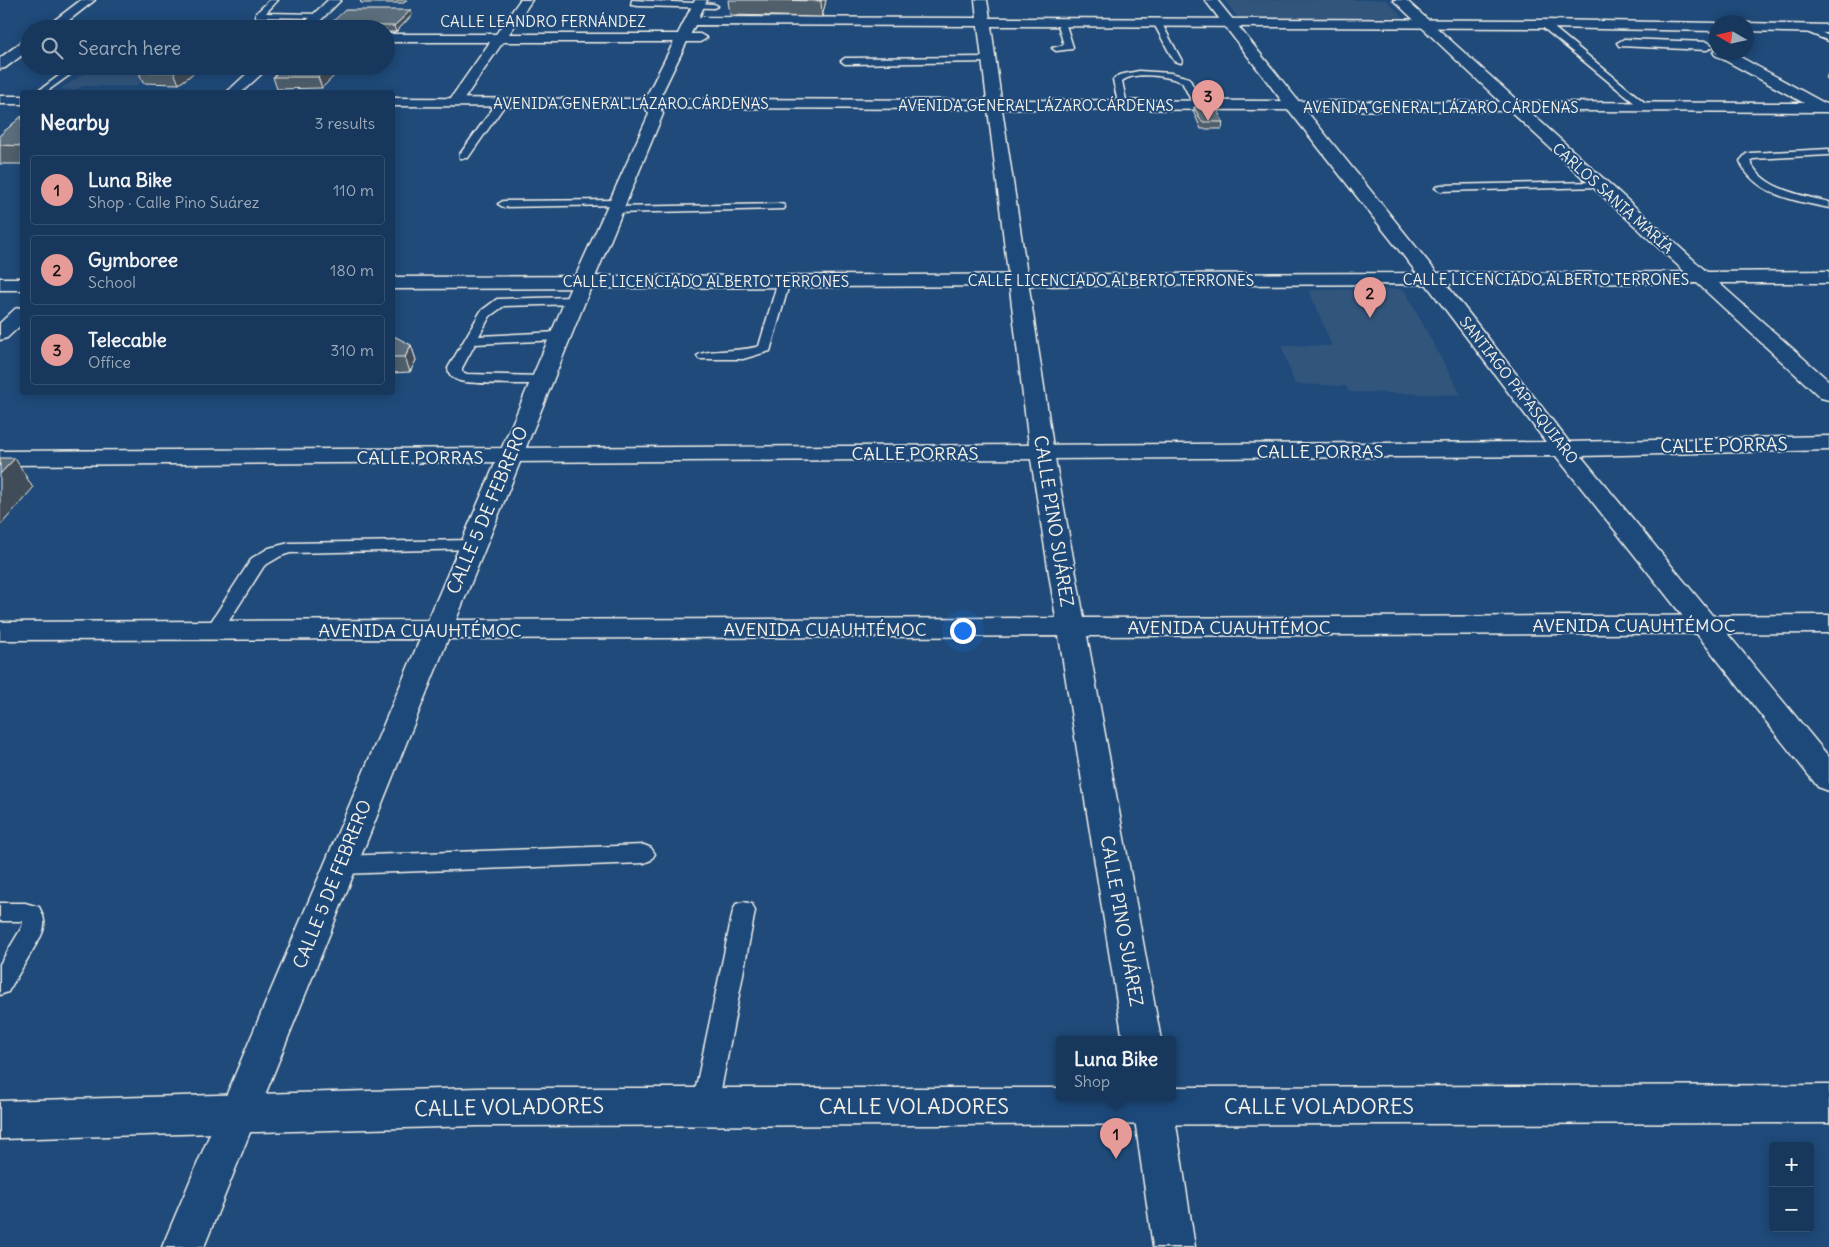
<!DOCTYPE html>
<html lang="en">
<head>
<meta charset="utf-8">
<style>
  :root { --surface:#17385c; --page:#203f62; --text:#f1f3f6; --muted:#9eacbb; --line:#365272; --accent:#e69b98 }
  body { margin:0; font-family:Delius,sans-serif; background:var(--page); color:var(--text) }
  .controls { position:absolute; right:15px; bottom:15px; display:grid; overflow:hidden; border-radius:5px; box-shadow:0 2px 12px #0003 }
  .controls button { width:45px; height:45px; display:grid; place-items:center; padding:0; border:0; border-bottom:1px solid var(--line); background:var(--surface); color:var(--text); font:25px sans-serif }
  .compass { position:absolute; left:1709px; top:15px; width:45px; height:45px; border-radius:50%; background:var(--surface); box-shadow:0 2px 12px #0003; rotate:279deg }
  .you { position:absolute; left:962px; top:630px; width:18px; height:18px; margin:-12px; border:4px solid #fff; border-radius:50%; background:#1a73e8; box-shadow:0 0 0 8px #1a73e833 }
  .badge { display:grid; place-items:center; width:32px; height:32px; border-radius:50%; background:var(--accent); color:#111; font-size:16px; font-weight:700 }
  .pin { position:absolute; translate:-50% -41px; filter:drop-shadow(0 1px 2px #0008) }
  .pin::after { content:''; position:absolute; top:26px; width:18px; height:15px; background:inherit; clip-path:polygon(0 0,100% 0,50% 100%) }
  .popup { position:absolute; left:1056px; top:1036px; width:120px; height:65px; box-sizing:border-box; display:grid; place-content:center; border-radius:5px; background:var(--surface); filter:drop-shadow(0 1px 4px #0005); font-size:16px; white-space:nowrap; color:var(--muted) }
  .popup b { font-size:19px; color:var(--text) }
  .popup::after { content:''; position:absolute; left:50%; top:100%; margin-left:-10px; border:10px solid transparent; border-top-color:var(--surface) }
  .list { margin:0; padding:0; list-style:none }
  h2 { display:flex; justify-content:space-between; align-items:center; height:65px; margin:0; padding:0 20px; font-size:21px }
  h2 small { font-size:16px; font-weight:400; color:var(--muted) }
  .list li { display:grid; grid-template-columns:32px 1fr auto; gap:15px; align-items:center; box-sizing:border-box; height:70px; margin:0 10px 10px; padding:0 10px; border:1px solid var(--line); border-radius:5px }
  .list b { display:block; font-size:19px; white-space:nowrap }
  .list p { margin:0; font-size:16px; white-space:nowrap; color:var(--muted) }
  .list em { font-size:16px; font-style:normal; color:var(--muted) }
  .icon { flex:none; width:28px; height:28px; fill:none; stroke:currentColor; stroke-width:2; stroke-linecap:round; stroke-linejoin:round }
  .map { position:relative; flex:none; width:1829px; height:1247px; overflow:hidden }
  .search { position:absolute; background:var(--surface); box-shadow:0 2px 12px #0003; left:20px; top:20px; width:375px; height:55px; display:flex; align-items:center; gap:12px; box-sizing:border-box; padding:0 18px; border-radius:28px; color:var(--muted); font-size:19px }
  .panel { position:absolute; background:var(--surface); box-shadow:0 2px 12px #0003; left:20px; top:90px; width:375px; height:305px; border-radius:5px }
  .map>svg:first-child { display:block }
</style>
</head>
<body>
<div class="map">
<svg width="1829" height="1247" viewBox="0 0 1829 1247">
  <rect width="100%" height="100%" fill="#1f4a7a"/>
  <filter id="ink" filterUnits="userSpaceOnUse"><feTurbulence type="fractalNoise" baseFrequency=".02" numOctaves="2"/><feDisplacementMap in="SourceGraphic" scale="10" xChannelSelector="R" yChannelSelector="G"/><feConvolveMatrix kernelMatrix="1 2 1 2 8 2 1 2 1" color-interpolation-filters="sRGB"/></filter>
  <g filter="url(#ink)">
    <path fill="#31557b" d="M1225,0H1386L1403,17L1239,19Z
      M95,66H164L135,86H83L74,90L60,89Z
      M1404,289L1461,395L1349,392L1346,386L1295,384L1281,345L1332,346L1309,290Z"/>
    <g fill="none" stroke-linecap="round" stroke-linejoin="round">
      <defs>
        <path id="lane" d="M270,0H278L266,13L318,14L322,16L318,18L256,17V13Z
          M632,0L714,4L718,6L714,8L638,6L631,5Z
          M1058,20L1065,22L1073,47L1072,49L1056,51L1052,48L1064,45L1057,22Z
          M1154,20L1161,22L1182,61L1181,63L1174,61L1153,22Z
          M1541,22H1547L1649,106V110H1643L1541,26Z
          M1802,26H1808L1829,36V41L1802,30Z
          M989,57L992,58V62L845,64L841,61L845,58Z
          M72,66H82L46,92H37Z
          M1139,71L1171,73L1189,78L1203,106L1198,109L1195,108L1182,82C1167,76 1136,71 1122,81L1127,105L1125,107H1119L1113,80L1119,75Z
          M502,99L507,102L468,158H460V154L499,100Z
          M1829,149V155L1753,159L1750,161C1763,190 1802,195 1829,202V208C1796,201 1754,195 1740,161L1746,154L1750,153Z
          M1599,182L1604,185L1603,187L1440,191L1435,188L1440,185Z
          M617,200L622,203L621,205L503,207L498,204L503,201Z
          M780,204L784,205L785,207L784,209L614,213L609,210L614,207Z
          M784,277L790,281L770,351L743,359H699L697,356C703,349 745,352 759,346L778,281Z
          M575,297L581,301L579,304L504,306L490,316L479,336L559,332L565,336L559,340L475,344L462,368V372L467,374L542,376L549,380L547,383C537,385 470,384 460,381C453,379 449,376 448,368L481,311L497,299Z
          M473,540L479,541L481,545L479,549L290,553L281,556L264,566L220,635L214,637L208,635L205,631L252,558L269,548L289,543Z
          M644,845L651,848L655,854L651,860L644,863L340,874L332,871L329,865L332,859L340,856Z
          M744,902L752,904L755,911L718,1106L714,1115L705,1118L696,1115L692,1106L733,911L736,904Z
          M0,903H25L39,907C45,918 46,925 41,936L8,992L0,995V964L22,927L23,921H0Z"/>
        <path id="street" d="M81,0H95L58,29H43Z
          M520,0H532L509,34H700L707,38L700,42H503L460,105H450L448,102L490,42H386V34H496Z
          M1205,0H1217L1437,273L1685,272L1508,109L1393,0H1406L1707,272L1829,271V283H1719L1829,381V400L1821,398L1697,283L1446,284L1569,442L1829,436V450L1581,456L1829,757V791L1818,787L1556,456L0,465V451L1546,442L1426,284L392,289V277L1417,273L1288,109Z
          M29,39V50L5,68L0,69V58L24,40Z
          M1624,39L1707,42L1714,46L1707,50L1619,46L1617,43Z
          M0,278H22V290H0Z
          M1829,1085V1123L478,1126L0,1139V1101L478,1088H1060V1098H1172V1087Z"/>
        <path id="secondary" d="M328,0H341L312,29H298Z
          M695,0H707L699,17L977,18L975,0H987L990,18L1544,20L1716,23V31L1544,28L991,26L1001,100L1804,103L1715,55L1713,52L1716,49V52H1731L1826,104H1829V112L1002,109L1054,453L1084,618L1829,615V633L1087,636L1161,1040H1123L1059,636L448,639L204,1247H162L420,639L0,640V622L428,620L573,282L649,114L645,107L392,106V98L645,99ZM695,25L978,26L987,100L659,99ZM660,108L988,109L1030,453L1056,618L456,620L593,282L663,114Z
          M1746,23L1829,25V33L1746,31Z
          M255,66H270L242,92H227Z
          M0,96H22V104H0Z
          M22,307V324L7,338L0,340V323L15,309Z
          M1132,1098H1172L1195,1247H1153Z"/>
      </defs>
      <use href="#lane" stroke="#f4f1e8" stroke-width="3"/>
      <use href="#street" stroke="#f4f1e8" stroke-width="3"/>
      <use href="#secondary" stroke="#f4f1e8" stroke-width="3"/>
      <use href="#lane" fill="#1f4a7a" fill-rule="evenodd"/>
      <use href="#street" fill="#1f4a7a" fill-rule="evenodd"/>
      <use href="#secondary" fill="#1f4a7a" fill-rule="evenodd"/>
    </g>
    <path fill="#4f5f6c" stroke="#f4f1e8" d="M360,0H407L404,3H361Z
      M728,0H826L822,17L730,15Z
      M411,10L412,15L396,32H386V29H329L328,26Z
      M146,66H203L179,84L143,83L139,72Z
      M340,70L322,88L277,89L273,77Z
      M1829,71V80L1826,78Z
      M1194,107L1223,122L1222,129H1201L1194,113Z
      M22,116V164H0V135Z
      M392,337L411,345L416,360L410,372L392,373Z"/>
    <path fill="#404d58" stroke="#f4f1e8" d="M821,0H826L822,17L821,1Z
      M411,10L412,15L396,32L394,26Z
      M182,66H203L179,84L174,72Z
      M328,66H339L340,70L322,88L318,77Z
      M411,345L416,360L410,372L405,357Z
      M15,458L33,488L0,526V474Z"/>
    <path fill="#5c6e7d" stroke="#f4f1e8" d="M770,0H821V1Z
      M345,10H411L394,26H328Z
      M146,66H182L174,72H139Z
      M284,66H328L318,77H273Z
      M1194,107H1216L1223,122H1202Z
      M22,116V146L0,145V135Z
      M392,337H396L411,345L405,357H392Z
      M0,458H15L0,474Z"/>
  </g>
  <g text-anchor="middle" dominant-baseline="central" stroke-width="4" stroke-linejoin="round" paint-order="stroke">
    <g font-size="15" fill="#f4f1e8" stroke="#1f4a7a">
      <text x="543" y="21">CALLE LEANDRO FERNÁNDEZ</text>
      <text x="631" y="103">AVENIDA GENERAL LÁZARO CÁRDENAS</text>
      <text x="1036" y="105">AVENIDA GENERAL LÁZARO CÁRDENAS</text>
      <text x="1441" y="107">AVENIDA GENERAL LÁZARO CÁRDENAS</text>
      <text transform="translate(1613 198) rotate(42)">CARLOS SANTA MARÍA</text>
      <text x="1546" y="279">CALLE LICENCIADO ALBERTO TERRONES</text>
      <text x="1111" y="280">CALLE LICENCIADO ALBERTO TERRONES</text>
      <text x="706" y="281">CALLE LICENCIADO ALBERTO TERRONES</text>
      <text transform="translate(1519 390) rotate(52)">SANTIAGO PAPASQUIARO</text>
    </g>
    <g font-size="18" fill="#f4f1e8" stroke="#1f4a7a">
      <text transform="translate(1724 445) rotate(-1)">CALLE PORRAS</text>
      <text x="1320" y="451">CALLE PORRAS</text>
      <text x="915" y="453">CALLE PORRAS</text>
      <text x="420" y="457">CALLE PORRAS</text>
      <text transform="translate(487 510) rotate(-67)">CALLE 5 DE FEBRERO</text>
      <text transform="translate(1054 521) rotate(81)">CALLE PINO SUÁREZ</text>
      <text x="1634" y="625">AVENIDA CUAUHTÉMOC</text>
      <text x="1229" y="627">AVENIDA CUAUHTÉMOC</text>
      <text x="825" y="629">AVENIDA CUAUHTÉMOC</text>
      <text x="420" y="630">AVENIDA CUAUHTÉMOC</text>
      <text transform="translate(332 884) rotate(-68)">CALLE 5 DE FEBRERO</text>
      <text transform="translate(1122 921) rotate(80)">CALLE PINO SUÁREZ</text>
    </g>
    <g font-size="21" fill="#f4f1e8" stroke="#1f4a7a">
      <text x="914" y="1106">CALLE VOLADORES</text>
      <text x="1319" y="1106">CALLE VOLADORES</text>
      <text transform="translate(509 1107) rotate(-1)">CALLE VOLADORES</text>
    </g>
  </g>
</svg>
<div class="controls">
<button>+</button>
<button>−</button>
</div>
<svg class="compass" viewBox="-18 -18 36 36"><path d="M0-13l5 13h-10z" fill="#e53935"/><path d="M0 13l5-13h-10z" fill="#9eacbb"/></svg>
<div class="you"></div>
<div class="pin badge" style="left:1116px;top:1159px">1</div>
<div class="popup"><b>Luna Bike</b>Shop</div>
<div class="pin badge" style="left:1370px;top:318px">2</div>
<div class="pin badge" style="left:1208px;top:121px">3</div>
<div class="search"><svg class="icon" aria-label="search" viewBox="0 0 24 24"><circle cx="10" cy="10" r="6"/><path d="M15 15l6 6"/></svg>Search here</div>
<section class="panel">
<h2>Nearby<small>3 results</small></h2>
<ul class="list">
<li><span class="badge">1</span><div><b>Luna Bike</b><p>Shop · Calle Pino Suárez</p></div><em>110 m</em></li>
<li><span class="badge">2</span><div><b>Gymboree</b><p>School</p></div><em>180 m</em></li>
<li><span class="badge">3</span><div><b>Telecable</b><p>Office</p></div><em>310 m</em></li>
</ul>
</section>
</div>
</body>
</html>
